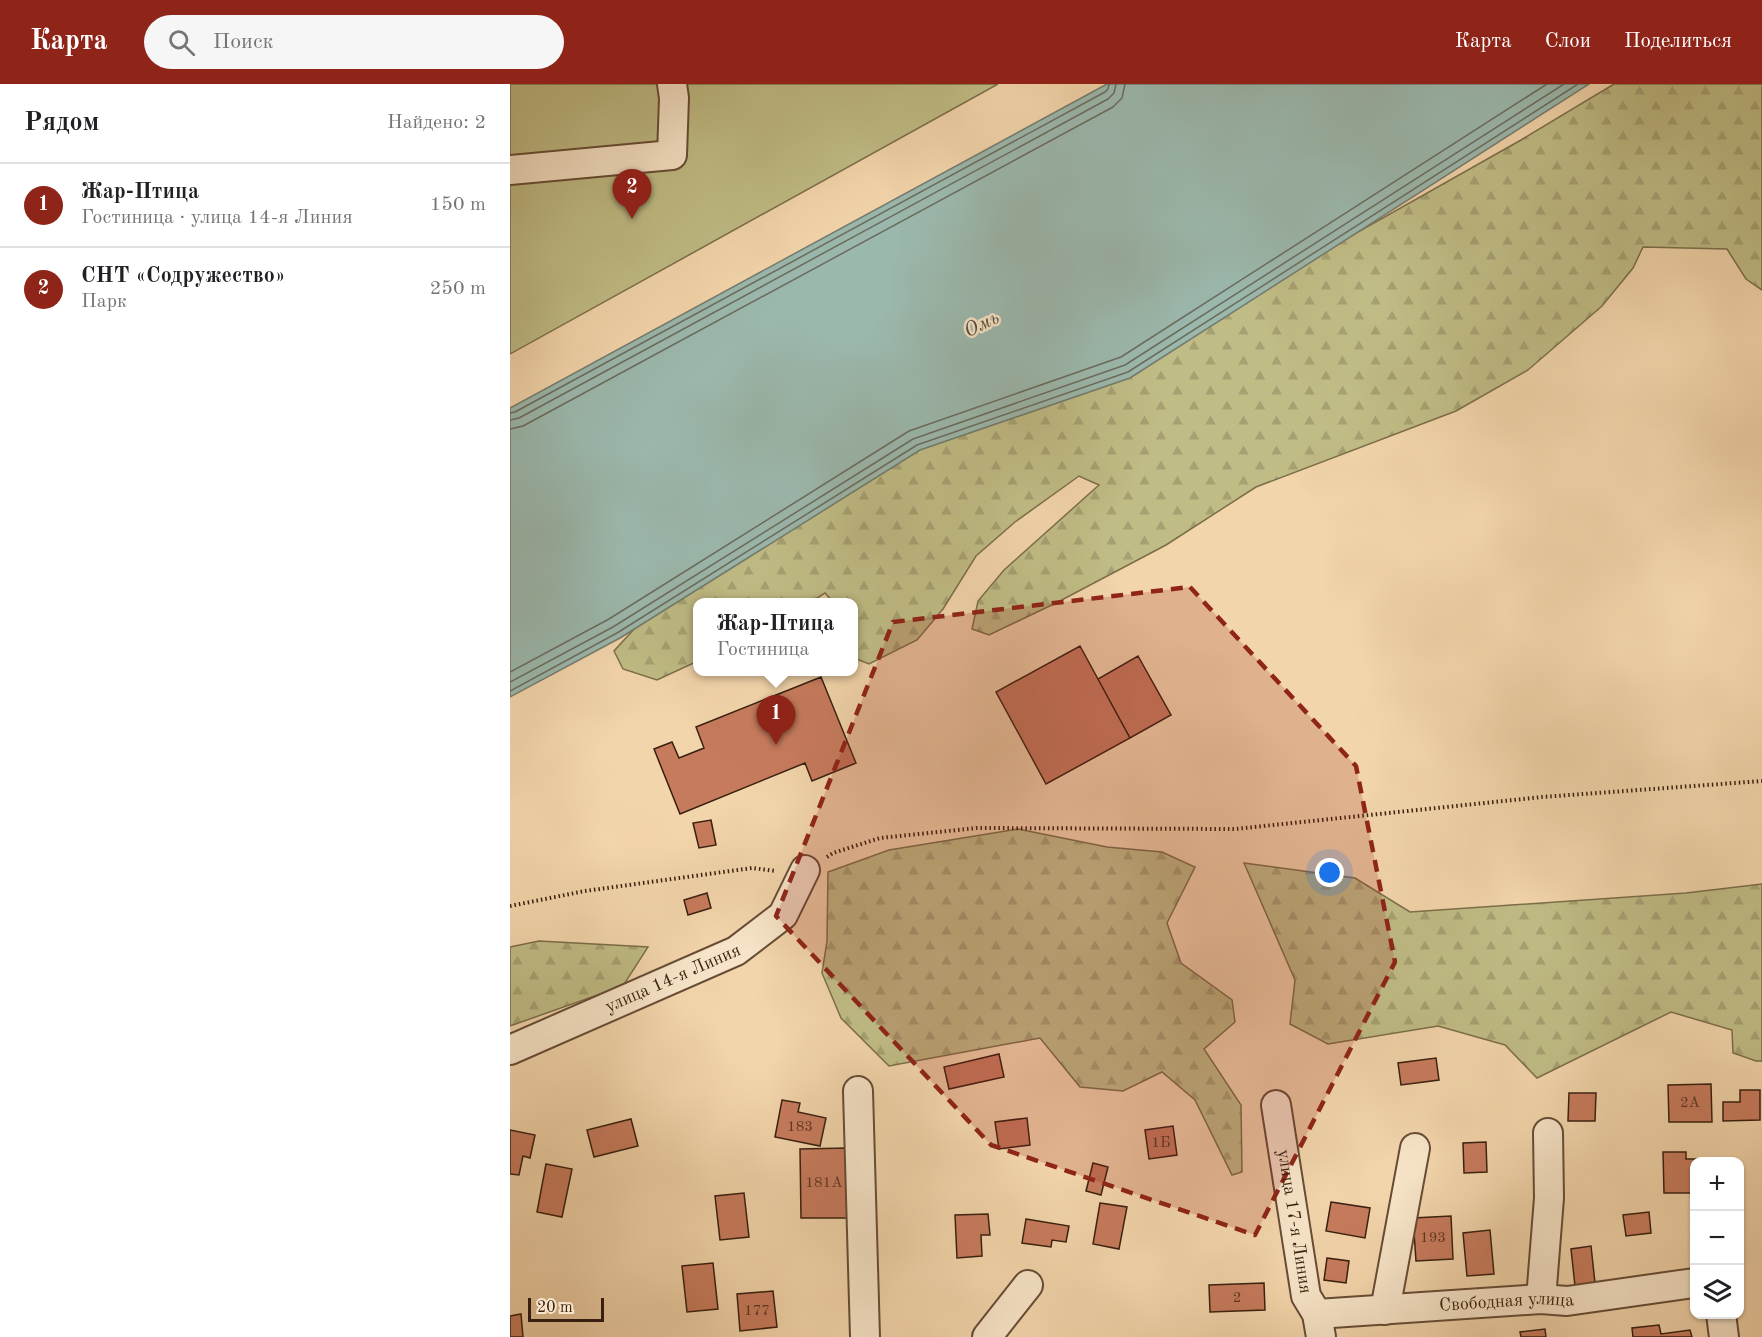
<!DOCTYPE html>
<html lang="ru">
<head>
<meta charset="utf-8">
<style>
  :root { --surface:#fff; --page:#f6f6f6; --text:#202124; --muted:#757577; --line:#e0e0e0; --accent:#8f2418 }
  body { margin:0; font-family:"Old Standard TT",serif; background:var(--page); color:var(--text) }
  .controls { position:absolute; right:18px; bottom:18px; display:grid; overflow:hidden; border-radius:12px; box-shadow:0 2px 4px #0004 }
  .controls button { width:54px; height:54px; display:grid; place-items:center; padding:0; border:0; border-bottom:2px solid var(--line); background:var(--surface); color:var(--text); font:30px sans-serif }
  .scale { position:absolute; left:18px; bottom:15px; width:76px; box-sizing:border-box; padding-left:6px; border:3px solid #381f0f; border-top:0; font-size:16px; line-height:21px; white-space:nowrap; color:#381f0f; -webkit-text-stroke:4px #f7e4c8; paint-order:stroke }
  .you { position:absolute; left:820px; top:789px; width:21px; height:21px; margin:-15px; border:4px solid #fff; border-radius:50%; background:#1a73e8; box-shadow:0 0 0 9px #1a73e833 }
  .badge { display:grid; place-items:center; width:39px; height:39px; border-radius:50%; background:var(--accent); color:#fff; font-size:20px; font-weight:700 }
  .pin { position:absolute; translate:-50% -50px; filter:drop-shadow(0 2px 3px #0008) }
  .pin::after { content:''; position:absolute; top:32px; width:21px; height:18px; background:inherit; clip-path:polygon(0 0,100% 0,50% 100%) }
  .popup { position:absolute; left:183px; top:514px; width:165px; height:78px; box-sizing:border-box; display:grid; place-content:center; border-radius:12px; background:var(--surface); filter:drop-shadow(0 2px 4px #0005); font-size:20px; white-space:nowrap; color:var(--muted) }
  .popup b { font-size:22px; color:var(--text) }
  .popup::after { content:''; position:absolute; left:50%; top:100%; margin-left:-12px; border:12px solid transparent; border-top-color:var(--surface) }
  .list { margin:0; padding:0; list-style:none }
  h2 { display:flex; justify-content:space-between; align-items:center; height:78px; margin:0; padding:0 24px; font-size:26px }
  h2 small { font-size:20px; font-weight:400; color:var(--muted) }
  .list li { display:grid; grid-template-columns:39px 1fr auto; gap:18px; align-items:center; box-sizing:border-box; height:84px; padding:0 24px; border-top:2px solid var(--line) }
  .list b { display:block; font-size:22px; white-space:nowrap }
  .list p { margin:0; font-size:20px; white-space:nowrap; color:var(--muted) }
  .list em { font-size:20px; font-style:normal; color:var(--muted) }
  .icon { flex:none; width:33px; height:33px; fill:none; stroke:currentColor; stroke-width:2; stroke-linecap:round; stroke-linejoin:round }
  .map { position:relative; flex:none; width:1252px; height:1253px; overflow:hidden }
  header { display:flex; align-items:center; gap:36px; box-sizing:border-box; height:84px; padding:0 30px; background:var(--accent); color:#fff }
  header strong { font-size:28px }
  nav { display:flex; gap:33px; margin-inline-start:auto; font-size:21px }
  .search { width:420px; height:54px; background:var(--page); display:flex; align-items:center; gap:15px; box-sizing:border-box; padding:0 21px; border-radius:33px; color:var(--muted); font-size:22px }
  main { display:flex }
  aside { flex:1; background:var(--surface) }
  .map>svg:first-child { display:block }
</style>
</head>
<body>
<header>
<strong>Карта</strong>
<div class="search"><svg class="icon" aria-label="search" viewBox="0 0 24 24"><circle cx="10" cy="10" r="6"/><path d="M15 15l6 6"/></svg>Поиск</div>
<nav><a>Карта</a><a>Слои</a><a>Поделиться</a></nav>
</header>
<main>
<aside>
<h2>Рядом<small>Найдено: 2</small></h2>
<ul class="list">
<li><span class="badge">1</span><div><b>Жар-Птица</b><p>Гостиница · улица 14-я Линия</p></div><em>150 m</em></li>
<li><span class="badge">2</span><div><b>СНТ «Содружество»</b><p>Парк</p></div><em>250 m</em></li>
</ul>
</aside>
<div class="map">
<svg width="1252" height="1253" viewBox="0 0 1252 1253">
  <defs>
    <pattern id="forest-firs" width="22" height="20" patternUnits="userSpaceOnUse" patternTransform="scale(1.5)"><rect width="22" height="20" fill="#c0bc85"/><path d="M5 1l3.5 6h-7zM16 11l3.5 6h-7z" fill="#a6a172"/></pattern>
  </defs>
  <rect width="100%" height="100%" fill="#f3d5ab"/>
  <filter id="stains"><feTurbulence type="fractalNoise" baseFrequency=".00333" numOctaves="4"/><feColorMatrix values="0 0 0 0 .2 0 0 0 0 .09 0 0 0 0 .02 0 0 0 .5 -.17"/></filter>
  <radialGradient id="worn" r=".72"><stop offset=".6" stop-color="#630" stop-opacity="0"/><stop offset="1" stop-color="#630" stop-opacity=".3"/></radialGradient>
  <path fill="url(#forest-firs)" stroke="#7c6e4a" stroke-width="1.5" d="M1104,0H1252V206L1236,195L1217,165L1133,163L1123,184L1092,222L1018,286L946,327L746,403L656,461L546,519L479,551L462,545L468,517L494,486L589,401L569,392L505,438L466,472L433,525L407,556L359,580L344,574V518H323L315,509L301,518H188V577L147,596L113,585L104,567L160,506L392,362L701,231L1011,56Z
    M508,745L597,763L652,768L685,783L657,839L671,879L722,916L725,938L694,965L731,1021L732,1088L722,1091L685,1016L652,988L613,1007L570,1003L530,954L379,982L331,934L312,889L317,857L318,788L379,766Z
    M734,779L845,794L900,828L1176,809L1252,800V977H1246L1223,969L1222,946L1161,928L1027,994L995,961L928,942L818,960L780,940L785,896Z
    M29,857L138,863L113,902L0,942V863Z"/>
  <path fill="#c0bc85" stroke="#7c6e4a" stroke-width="1.5" d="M0,0H488L0,270Z"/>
  <path fill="#9bb8ad" stroke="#737b6e" stroke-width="1.5" d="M597,0H1079L620,294L410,366L110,554L0,613V324Z"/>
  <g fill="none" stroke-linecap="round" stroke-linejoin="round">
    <path stroke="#6a6c5e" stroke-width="1.5" d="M0,329L5,328L595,8L598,5L599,0
      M0,336L9,334L598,15L604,9L606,0
      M0,345L13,342L603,23L612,14L615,0
      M0,588L99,535L399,347L611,273L1037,0
      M0,598L103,543L403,355L615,281L1054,0
      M0,607L107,549L407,361L618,288L1068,0"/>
  </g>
  <path fill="#c77b5d" stroke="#381f0f" stroke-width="1.5" d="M570,562L620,654L536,700L486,608Z
    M628,572L661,631L620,654L588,595Z
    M311,593L346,679L302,697L295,679L170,730L144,665L162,658L169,674L194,664L186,643Z
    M201,736L206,761L189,764L183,739Z
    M197,809L201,824L178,831L174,816Z
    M489,970L494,993L439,1005L434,983Z
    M926,974L929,996L891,1001L888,979Z
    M1201,1000L1202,1038H1159L1158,1001Z
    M1230,1006H1250V1036L1213,1037V1018H1230Z
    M1059,1009H1086L1085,1037H1058Z
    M272,1016L290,1019L288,1028L316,1034L310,1062L265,1053Z
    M517,1034L520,1061L489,1065L485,1038Z
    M121,1035L128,1062L84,1073L77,1046Z
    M663,1042L667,1071L639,1075L635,1046Z
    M0,1046L25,1051L20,1074L13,1072L9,1091L0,1090Z
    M976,1058L977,1088L954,1089L953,1059Z
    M337,1064L338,1134H291L290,1065Z
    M1153,1068H1176V1075H1197V1078H1184V1109H1154Z
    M583,1079L598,1083L591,1111L576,1107Z
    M36,1080L62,1085L52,1133L27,1128Z
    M234,1109L239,1153L210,1156L205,1112Z
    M821,1118L860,1124L855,1154L816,1147Z
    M590,1119L617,1123L609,1165L583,1160Z
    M1139,1128L1141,1149L1116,1152L1113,1131Z
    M478,1130L480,1151H471L472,1172L447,1174L445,1131Z
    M941,1132L943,1175L906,1177L903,1134Z
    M516,1135L559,1142L556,1158L542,1156L541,1163L512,1159Z
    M980,1146L984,1190L957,1192L953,1149Z
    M1081,1162L1085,1199L1065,1202L1061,1165Z
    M817,1174L839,1177L836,1199L814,1196Z
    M203,1179L208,1225L177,1228L172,1182Z
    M754,1199L755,1226L700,1228L699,1201Z
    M263,1207L267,1243L230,1247L227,1210Z
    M11,1230L13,1253H0V1232Z
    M1149,1241L1151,1250L1180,1246L1182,1253H1123L1122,1244Z
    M1035,1245L1036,1253H1011L1010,1248Z"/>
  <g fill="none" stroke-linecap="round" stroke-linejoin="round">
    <defs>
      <g id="minor">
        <path d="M0,86L162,71L164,14L162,0"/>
        <path id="s1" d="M0,966L226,867L273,831L295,786"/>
        <path d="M348,1007L355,1253"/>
        <path id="s2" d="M766,1021L796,1212L807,1230L811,1253"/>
        <path d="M1031,1215L1039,1114L1038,1049"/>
        <path d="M875,1226L905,1064"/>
        <path id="s3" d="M807,1230L1031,1215L1057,1217L1184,1199"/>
        <path d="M1211,1230L1214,1253"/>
        <path d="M477,1253L518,1201"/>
      </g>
    </defs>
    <use href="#minor" stroke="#674c36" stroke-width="32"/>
    <path stroke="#381f0f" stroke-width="4" stroke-dasharray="1.5 3" stroke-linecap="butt" d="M317,773L323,769L370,754L467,744L725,745L1032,713L1252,697
      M0,822L75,807L242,784L266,787"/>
    <use href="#minor" stroke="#f7e4c8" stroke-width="28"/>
  </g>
  <path fill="#8f2418" fill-opacity="0.2" stroke="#8f2418" stroke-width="4.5" stroke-dasharray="12 8" stroke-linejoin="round" d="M680,503L846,682L885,878L745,1151L481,1061L266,832L383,538Z"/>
  <g text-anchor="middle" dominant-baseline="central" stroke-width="5" stroke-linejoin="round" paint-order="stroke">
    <g font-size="15" fill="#5c3622">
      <text x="1180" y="1019">2А</text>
      <text x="290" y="1043">183</text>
      <text x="651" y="1059">1Б</text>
      <text x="314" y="1099">181А</text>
      <text x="923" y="1154">193</text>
      <text x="727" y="1214">2</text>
      <text x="247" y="1227">177</text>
    </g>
    <g font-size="18" fill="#381f0f" stroke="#f7e4c8">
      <text stroke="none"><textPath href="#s1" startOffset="178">улица 14-я Линия</textPath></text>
      <text stroke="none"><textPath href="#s2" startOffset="118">улица 17-я Линия</textPath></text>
      <text stroke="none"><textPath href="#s3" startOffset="190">Свободная улица</textPath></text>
    </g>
    <g font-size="20" font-style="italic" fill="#564d3e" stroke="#f7e4c8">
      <text transform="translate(472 241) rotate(-26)">Омь</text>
    </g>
  </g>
  <rect width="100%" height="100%" filter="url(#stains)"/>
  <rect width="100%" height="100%" fill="url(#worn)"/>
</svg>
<div class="controls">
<button>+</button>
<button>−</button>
<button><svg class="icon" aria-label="layers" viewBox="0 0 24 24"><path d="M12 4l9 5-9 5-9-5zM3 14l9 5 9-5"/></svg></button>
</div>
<div class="scale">20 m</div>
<div class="you"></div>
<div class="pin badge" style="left:266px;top:661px">1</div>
<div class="popup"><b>Жар-Птица</b>Гостиница</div>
<div class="pin badge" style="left:122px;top:135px">2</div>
</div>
</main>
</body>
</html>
